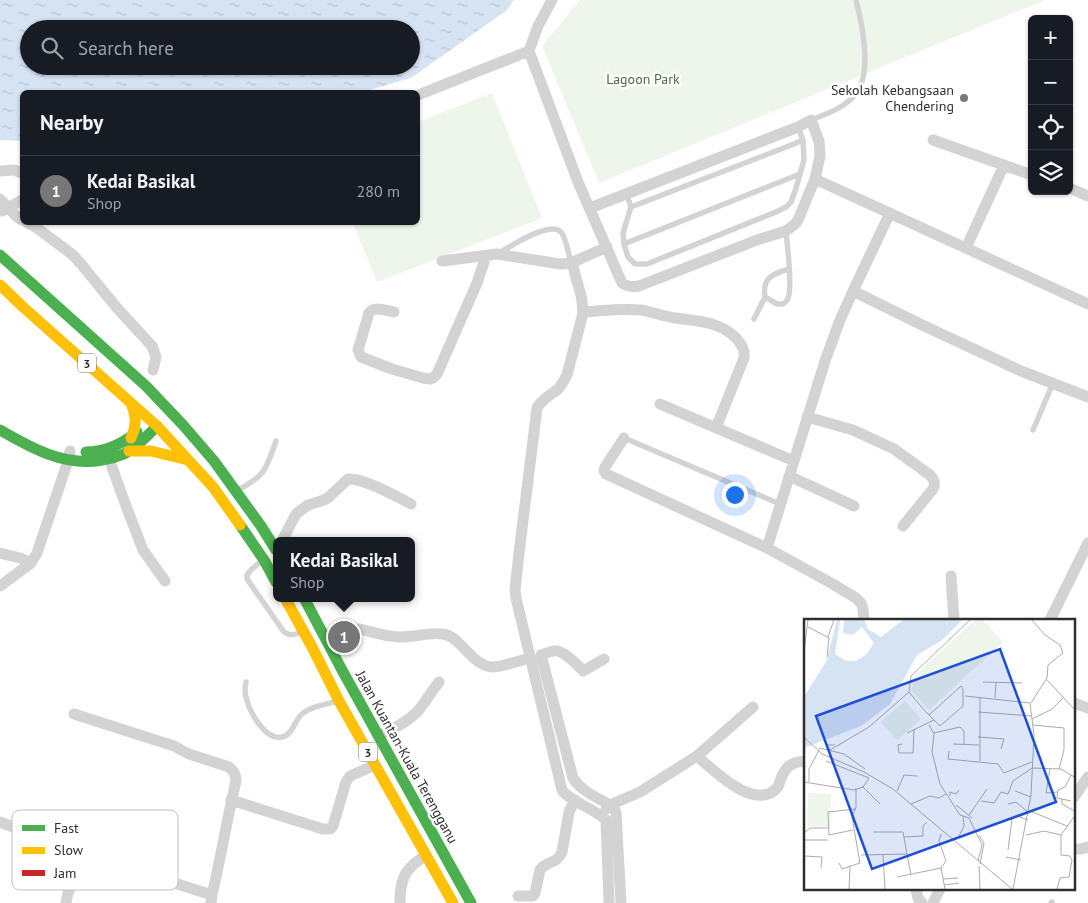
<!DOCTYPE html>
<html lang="en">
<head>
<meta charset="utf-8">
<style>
  :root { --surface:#171b24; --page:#242831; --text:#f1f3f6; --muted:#9ea1a6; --line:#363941; --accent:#777 }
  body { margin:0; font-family:"PT Sans",sans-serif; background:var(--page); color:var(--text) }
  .controls { position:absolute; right:15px; top:15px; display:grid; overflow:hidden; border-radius:8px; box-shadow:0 1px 4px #0004 }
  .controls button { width:45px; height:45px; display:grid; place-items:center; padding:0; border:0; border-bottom:1px solid var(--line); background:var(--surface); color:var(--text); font:25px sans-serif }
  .you { position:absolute; left:734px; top:494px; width:18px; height:18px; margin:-12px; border:4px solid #fff; border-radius:50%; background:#1a73e8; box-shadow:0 0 0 8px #1a73e833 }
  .badge { display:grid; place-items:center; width:32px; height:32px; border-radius:50%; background:var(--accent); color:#fff; font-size:16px; font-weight:700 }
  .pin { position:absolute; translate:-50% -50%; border:2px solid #fff; box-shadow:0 1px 5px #0006 }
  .popup { position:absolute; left:273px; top:537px; width:142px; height:65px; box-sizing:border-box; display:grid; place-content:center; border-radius:8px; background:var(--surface); filter:drop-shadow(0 1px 4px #0005); font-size:16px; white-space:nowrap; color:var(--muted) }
  .popup b { font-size:19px; color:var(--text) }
  .popup::after { content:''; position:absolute; left:50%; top:100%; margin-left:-10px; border:10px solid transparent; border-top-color:var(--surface) }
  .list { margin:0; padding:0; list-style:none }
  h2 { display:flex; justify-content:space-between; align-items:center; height:65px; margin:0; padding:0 20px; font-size:21px }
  h2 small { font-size:16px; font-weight:400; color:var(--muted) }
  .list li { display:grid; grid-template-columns:32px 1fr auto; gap:15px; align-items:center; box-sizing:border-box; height:70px; padding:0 20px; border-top:1px solid var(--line) }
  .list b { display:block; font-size:19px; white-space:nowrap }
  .list p { margin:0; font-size:16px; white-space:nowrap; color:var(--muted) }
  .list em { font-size:16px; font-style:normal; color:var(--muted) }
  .icon { flex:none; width:28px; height:28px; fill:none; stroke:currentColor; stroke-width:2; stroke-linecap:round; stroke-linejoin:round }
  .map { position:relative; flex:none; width:1088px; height:903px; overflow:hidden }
  .search { position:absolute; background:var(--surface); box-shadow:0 1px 4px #0004; left:20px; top:20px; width:400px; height:55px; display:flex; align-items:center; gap:12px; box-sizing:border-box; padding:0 18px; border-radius:28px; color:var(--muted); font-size:19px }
  .panel { position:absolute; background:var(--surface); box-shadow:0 1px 4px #0004; left:20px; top:90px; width:400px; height:135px; border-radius:8px }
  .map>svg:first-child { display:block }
</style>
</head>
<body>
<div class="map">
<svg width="1088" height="903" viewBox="0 0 1088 903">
  <defs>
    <pattern id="water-ripples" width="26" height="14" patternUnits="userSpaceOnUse" patternTransform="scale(1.25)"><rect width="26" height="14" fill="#d6e3f3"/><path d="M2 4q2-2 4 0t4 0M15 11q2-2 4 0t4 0" fill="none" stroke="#b8c3d1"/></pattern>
  </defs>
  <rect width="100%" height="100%" fill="#fff"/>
  <path fill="#eef5eb" d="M580,0H1045L599,183L542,46Z
    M492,93L542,218L377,282L353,223L418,222V122Z"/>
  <path fill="url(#water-ripples)" fill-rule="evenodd" d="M0,0H514L507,10L411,78L362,92H22V141L0,140ZM29,29H411V66H29Z"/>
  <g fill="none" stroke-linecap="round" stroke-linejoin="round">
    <path stroke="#d3d3d3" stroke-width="5.5" d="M811,120C826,114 844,108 855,95C873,75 862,24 856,0
      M626,193L631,207L794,144L803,140L798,127
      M631,207L623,233L624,244L628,257L635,264H647L776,212L786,207L791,202L796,188L804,160L803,140
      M786,231C787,244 793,288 788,298C787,301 786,302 783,304H777L765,297C762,278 772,274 789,269
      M624,244L800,174
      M499,253C511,246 550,220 561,232C566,238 569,255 571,263
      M754,319L765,297
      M1033,430L1053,383
      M624,438L780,504
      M238,490C266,475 266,469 276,441
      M260,562L251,570L247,575V579L284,632C290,636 293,635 299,633
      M246,682C245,687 244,692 246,697C249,711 265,741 282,737C293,735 294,721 302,714C310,707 323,705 334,702
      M1051,903L1052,902"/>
    <path stroke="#d3d3d3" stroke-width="11" d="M552,0L538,26L529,51L578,182L622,283C628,287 632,287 639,286L757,240L786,231L795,224L798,220L815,179L820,156L819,141L811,120L798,127L590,208
      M418,95L529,51
      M933,140L1032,175
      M0,171L14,170L22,173
      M815,179L1088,304
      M1069,188L1088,196
      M0,199L17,217L22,220
      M0,211H2L22,200
      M26,222L37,228L73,255L81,264L117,308L152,346L156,357L153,370
      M966,248L1004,165
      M442,261L497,254L560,264L571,263L607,247
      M571,263L573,265C576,283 585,298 582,317L567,375C564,380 562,385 558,389C551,395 542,399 537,408L519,553L515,590L516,598L562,790C569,801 595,809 606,820L609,903
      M853,291L920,324L1021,371L1088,397
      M394,312C386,311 374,305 369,313L358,350L361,357L392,369L423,378L430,379L433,378L437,374L477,283L486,256
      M583,312C602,311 622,308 641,310C652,312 663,316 675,318C697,321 719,321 736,338C742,345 745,349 744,358L716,428
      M660,404L794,461
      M807,417L853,430L894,449L930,475C934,480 936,483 933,489L903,526
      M624,438L605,467L604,471L606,474L767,548L831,583L856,598L861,603L863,609L864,620
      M107,453L126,506L143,550L165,581
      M789,476L854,506
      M282,541L296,514L308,505L324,500L329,497L348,479C364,478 396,496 411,504
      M767,548L825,361L840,320L853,291L890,213
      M0,553L20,558L31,563
      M951,576L954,620
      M0,586L31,563L37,553L68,461L70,451
      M1050,620L1088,543
      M326,640C337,635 347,629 360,629C373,632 387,637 401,637C415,637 429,632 443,634C461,636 471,666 493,667C501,667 522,660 530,658
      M604,659L583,671C577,664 562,649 553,651C549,652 544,654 541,655L573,778C581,791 598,798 610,805L614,808L616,813L621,903
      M1074,703L1088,708
      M74,714L174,746L189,754L229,767C234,772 236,774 236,781C227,819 221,857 212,895
      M378,736C392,729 406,723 417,712C425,703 431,692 439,682
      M697,756C713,770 755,812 777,788C779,786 779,784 780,781C785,767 790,762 806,761
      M1074,797L1088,777
      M231,800L323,829H330L333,826L346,782L350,776L375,765
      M606,809L610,805L640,792L697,756L753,707
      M0,822L86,855L212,895L211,903
      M1074,849H1081L1088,847
      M916,889L918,898L922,903
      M518,896H533L535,893L540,870C547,860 556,865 562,852L569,812L575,800
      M66,903L68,893L86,855
      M400,903C400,891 401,877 410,868C414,863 421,859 426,855
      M933,903L940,889"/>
    <path stroke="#4caf50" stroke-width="11" d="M0,255L146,386L183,425L214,461L261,526L276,550
      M0,430C31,448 65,467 102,460C110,459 117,457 124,454C137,447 147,436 157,426
      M86,452C105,452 122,444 137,432
      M240,525L264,560L276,582
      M304,598L342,670L471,903"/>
    <path stroke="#ffc107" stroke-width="11" d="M0,285L23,307L157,426L213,487L240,525
      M131,403C136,416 137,425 131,438
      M129,451H151L188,460
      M285,598L312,647L339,701L453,903"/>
  </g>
  <circle fill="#777" stroke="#fff" stroke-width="2" cx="964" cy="98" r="5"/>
  <g text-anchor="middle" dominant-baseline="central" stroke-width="5" stroke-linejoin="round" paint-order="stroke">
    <g fill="#fff" stroke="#6d6d6d" stroke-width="1">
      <rect x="78" y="353.5" width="18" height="19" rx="4"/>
      <rect x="359" y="742.5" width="18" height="19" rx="4"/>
    </g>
    <g font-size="12" font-weight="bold" fill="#2e2e2e">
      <text x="87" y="363">3</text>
      <text x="368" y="752">3</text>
    </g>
    <g font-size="14" fill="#486c38" stroke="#fff">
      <text x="643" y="79">Lagoon Park</text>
    </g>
    <g font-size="14" fill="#2e2e2e" stroke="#fff" text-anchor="end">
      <text x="954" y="90">Sekolah Kebangsaan<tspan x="954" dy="16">Chendering</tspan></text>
    </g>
    <g font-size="14" fill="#2e2e2e" stroke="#fff">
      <text transform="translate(407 757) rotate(61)">Jalan Kuantan-Kuala Terengganu</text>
    </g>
  </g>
  <g transform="translate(804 619)">
    <rect width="271" height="271" fill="#fff"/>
    <path d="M171,1H179L199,23L125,91L107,71L113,55ZM101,82L117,100L93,121L77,103ZM4,174L27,175L26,208L3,207Z" fill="#eef5eb"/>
    <path d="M33,1H36L31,35L42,42H52L63,35L70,24L58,8L49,16L39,14L40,1H60L64,10L77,18L99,1H158L137,22L113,36L86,85L57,107L0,129V78L22,43Z" fill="#d6e3f3"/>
    <path fill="none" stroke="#ababab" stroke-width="1" d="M4,8L25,19L23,38M24,18L30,1M0,32L4,1M242,60L272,92M179,63L218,64M161,77L226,84L230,116L227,176L209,270M191,79L192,63M227,84L243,59L244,46L259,34L256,26L241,16L228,1M174,93L228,97M125,96L157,67L159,70V87L136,107L121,92L105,73L107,57L166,1M228,100L248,90L260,78M125,106L130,115L128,133L136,165L156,196L165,199L178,226L174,242M229,106L260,109V131L255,150M103,114L130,101M130,114L156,108L160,112V125M0,118L18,135L60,153L89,170L208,270M174,118L200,120L197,130M98,125L94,126L95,134H109L110,110M149,125L175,126M26,131L65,108L105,73M26,131L22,126H31M145,132L144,140L194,145L200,154L228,143M22,142L65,159M176,142V78M246,150L242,174L254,173M267,156L261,168L254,171L253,179L267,182M0,163L50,171L59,168L65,159M5,163V150L16,129L40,135L61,150M58,167L76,185M93,172L100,156L113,157M211,172L227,178M146,177V173L152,175L155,171M258,180V185L272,193M177,182L190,184L197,173L204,175L209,162L228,149L257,150L272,159M107,185L126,177L135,179L142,175M204,185L212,183L225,194M152,186L168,199M226,192L263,207M165,196L183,170M49,211L25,216L24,193L52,190M69,213H99L103,235M0,214L6,209H24M137,215L135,222L142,242L137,249L141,270M175,216L180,224L176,245M222,216L240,212L257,216L272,195M155,217L160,207L159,197M100,218L119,217V207L123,203M0,221H24M204,231L208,200L213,197L224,201M57,236L103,235L107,256M79,236L81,270M0,237L18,238L17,249M202,238L217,241M35,244L38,250L56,244L48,198L52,188V169M175,247L176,270M93,258L137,249M139,260L154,259M140,266L155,264M45,270L46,248M253,270L256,259L265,258L268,241L266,237L257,236V216"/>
    <path fill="#1d4ed8" fill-opacity="0.15" stroke="#1d4ed8" stroke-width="2.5" d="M196,30L252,183L68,250L12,97Z"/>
    <rect width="271" height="271" fill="none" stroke="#2e2e2e" stroke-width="2.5"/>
  </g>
  <rect x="12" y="810" width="166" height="80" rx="8" fill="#fff" stroke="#c0c0c0" stroke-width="1"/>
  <rect x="22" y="825" width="23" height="6" fill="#4caf50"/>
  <rect x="22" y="847" width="23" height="7" fill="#ffc107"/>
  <rect x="22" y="870" width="23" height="6" fill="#c62828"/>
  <g font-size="14" fill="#2e2e2e">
    <text x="54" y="833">Fast</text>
    <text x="54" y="855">Slow</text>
    <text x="54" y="878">Jam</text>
  </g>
</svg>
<div class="controls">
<button>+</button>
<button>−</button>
<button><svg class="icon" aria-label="locate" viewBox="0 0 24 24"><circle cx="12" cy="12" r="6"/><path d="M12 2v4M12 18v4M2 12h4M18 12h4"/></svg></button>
<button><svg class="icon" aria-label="layers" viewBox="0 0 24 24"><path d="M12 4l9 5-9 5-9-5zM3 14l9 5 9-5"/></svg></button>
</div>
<div class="you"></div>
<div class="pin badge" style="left:344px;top:637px">1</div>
<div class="popup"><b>Kedai Basikal</b>Shop</div>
<div class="search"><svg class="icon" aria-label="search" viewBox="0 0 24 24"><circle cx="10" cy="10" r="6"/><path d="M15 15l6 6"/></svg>Search here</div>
<section class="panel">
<h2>Nearby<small></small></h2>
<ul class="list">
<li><span class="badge">1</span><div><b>Kedai Basikal</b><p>Shop</p></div><em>280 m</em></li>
</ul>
</section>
</div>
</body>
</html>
